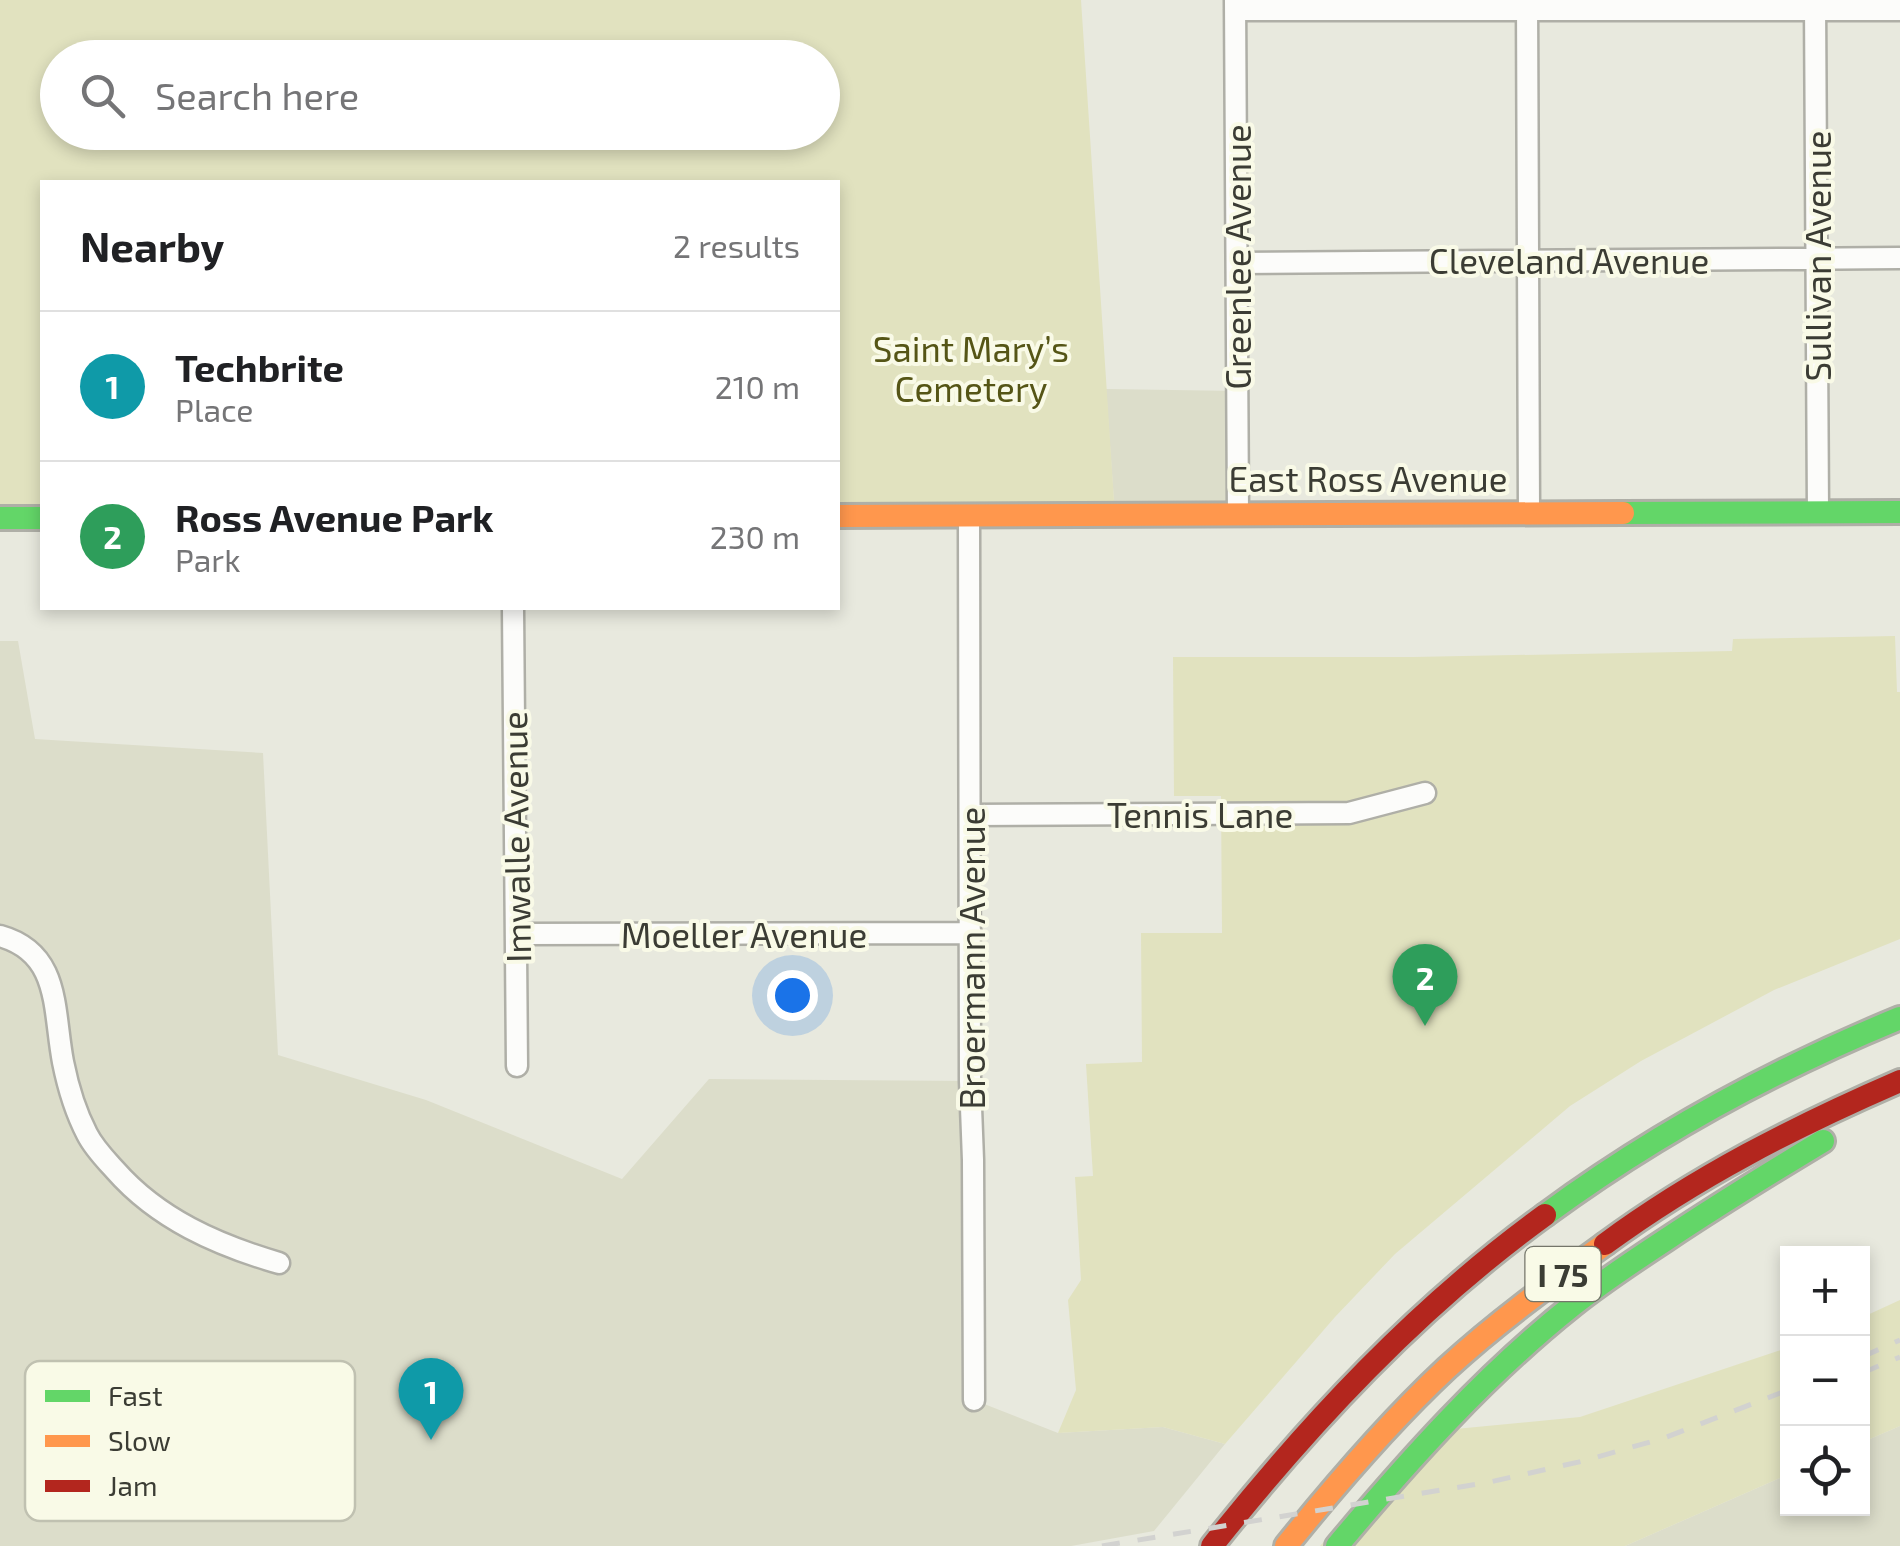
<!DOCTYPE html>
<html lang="en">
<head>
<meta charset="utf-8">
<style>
  :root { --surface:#fff; --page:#f6f6f6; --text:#202124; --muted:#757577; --line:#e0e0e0; --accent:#d93025 }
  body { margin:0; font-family:"Exo 2",sans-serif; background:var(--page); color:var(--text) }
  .controls { position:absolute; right:30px; bottom:30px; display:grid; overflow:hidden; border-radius:0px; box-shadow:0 5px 15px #0003 }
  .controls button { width:90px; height:90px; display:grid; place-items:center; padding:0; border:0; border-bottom:2px solid var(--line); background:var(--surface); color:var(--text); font:50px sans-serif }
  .you { position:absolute; left:792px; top:995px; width:35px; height:35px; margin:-25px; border:8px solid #fff; border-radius:50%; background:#1a73e8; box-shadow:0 0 0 15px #1a73e833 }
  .badge { display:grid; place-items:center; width:65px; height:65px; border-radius:50%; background:var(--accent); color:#fff; font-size:32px; font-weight:700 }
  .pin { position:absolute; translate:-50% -82px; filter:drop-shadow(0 2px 5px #0008) }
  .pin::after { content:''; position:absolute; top:52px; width:35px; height:30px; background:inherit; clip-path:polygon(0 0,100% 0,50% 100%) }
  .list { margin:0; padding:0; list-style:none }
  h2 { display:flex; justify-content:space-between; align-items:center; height:130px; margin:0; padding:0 40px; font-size:42px }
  h2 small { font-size:32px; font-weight:400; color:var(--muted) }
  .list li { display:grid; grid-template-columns:65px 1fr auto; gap:30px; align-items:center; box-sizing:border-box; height:150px; padding:0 40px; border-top:2px solid var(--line) }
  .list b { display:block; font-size:38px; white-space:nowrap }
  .list p { margin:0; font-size:32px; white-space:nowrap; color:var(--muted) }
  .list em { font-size:32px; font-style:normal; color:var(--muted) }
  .icon { flex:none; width:55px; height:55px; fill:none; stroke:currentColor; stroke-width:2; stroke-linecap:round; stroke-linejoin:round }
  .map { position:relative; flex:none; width:1900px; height:1546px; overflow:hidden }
  .search { position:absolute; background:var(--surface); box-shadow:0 5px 15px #0003; left:40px; top:40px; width:800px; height:110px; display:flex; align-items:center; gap:25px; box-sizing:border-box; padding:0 35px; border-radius:55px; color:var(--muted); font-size:38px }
  .panel { position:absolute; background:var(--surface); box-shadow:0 5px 15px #0003; left:40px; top:180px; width:800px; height:430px; border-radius:0px }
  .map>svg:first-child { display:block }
</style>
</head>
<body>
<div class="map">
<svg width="1900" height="1546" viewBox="0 0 1900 1546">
  <rect width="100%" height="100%" fill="#e8e9de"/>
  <path fill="#dcddca" d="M1106,389L1238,391V514L1115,515Z
    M0,641H18L35,739L263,753L278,1055L426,1100L622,1179L709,1079L970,1081L974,1400L1058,1433L1163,1427L1225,1444L1154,1531L1071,1546H0Z
    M1900,1426V1546H1625L1787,1475L1788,1508H1862L1863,1442Z"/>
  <path fill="#e1e2bf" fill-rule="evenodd" d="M0,0H1081L1115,515L838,516V182H42V518H0ZM58,58H822V132H58Z
    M1895,636L1897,692H1900V939L1774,990L1641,1061L1570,1106L1395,1254L1335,1317L1225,1444L1163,1427L1058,1433L1076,1390L1068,1300L1081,1280L1075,1177L1093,1176L1086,1064L1142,1062L1141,933H1222L1221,796H1174L1173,657H1413L1732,651L1733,639Z
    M1900,1300V1426L1863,1442V1317Z
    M1787,1348V1475L1625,1546H1320L1424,1432L1580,1417Z"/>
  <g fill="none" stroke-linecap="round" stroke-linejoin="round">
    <defs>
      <path id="street" d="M1235,0L1238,514
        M1527,0L1529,512
        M1815,2L1818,513
        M1235,10H1900
        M1237,263L1900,258
        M969,516L970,1081L973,1160L974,1400
        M513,608L517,1066
        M971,815L1349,813L1425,793
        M517,934L971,933
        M0,936C61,953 53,1010 63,1062C68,1087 75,1111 87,1134C94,1148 105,1159 115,1170C158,1219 217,1245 279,1263"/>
      <path id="fast" d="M1623,513L1900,512
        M0,518H42
        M1545,1215C1655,1134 1773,1070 1900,1018
        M1337,1546C1409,1460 1485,1375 1573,1305C1603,1281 1635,1260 1667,1239C1718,1205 1770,1173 1823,1141"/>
      <path id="slow" d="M838,516L1623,513
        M1286,1546C1336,1484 1388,1423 1447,1368C1496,1323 1551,1283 1605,1244"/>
      <path id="jam" d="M1605,1244C1696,1177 1796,1126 1900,1081
        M1212,1546C1310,1423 1417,1308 1545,1215"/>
    </defs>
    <use href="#street" stroke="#afafa7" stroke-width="25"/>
    <use href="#fast" stroke="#afafa7" stroke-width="28"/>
    <use href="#slow" stroke="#afafa7" stroke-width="28"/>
    <use href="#jam" stroke="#afafa7" stroke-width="28"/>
    <use href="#street" stroke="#fcfcfa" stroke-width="20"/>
    <use href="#fast" stroke="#63d668" stroke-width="22"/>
    <use href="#slow" stroke="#ff974d" stroke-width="22"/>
    <use href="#jam" stroke="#b3261e" stroke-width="22"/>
    <path stroke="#d2d2d0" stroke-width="5" stroke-dasharray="18 18" stroke-linecap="butt" d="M1862,1357L1900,1340
      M1862,1373L1900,1357
      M1102,1546L1490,1482L1583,1461L1664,1438L1788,1390"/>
  </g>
  <g text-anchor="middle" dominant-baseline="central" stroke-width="8" stroke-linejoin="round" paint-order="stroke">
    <rect fill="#f9fae7" stroke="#74756a" stroke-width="2.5" x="1525.5" y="1247" width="75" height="54" rx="8"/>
    <g font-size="32" font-weight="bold" fill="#3b3c34">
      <text x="1563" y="1274">I 75</text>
    </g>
    <g font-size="35" fill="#3b3c34" stroke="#f9fae7">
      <text transform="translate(1817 256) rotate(-90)">Sullivan Avenue</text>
      <text transform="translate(1237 257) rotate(-90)">Greenlee Avenue</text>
      <text x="1569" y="260">Cleveland Avenue</text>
      <text x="1368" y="478">East Ross Avenue</text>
      <text x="1200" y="814">Tennis Lane</text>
      <text transform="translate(515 837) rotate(-91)">Imwalle Avenue</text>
      <text x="744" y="934">Moeller Avenue</text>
      <text transform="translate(971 958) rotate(-90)">Broermann Avenue</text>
    </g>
    <g font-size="35" fill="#555516" stroke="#f9fae7">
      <text x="971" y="348">Saint Mary’s<tspan x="971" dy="40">Cemetery</tspan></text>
    </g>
  </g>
  <rect x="25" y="1361" width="330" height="160" rx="15" fill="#f9fae7" stroke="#c0c1b1" stroke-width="2.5"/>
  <rect x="45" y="1390" width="45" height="12" fill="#63d668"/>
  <rect x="45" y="1435" width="45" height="12" fill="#ff974d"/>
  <rect x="45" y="1480" width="45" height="12" fill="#b3261e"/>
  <g font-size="28" fill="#3b3c34">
    <text x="108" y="1406">Fast</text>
    <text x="108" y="1451">Slow</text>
    <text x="108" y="1496">Jam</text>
  </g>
</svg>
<div class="controls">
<button>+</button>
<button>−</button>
<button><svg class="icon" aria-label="locate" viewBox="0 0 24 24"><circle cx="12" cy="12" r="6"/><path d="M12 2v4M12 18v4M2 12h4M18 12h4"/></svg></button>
</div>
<div class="you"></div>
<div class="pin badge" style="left:431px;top:1440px;background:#0f9aa8">1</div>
<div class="pin badge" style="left:1425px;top:1026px;background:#2e9e5b">2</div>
<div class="search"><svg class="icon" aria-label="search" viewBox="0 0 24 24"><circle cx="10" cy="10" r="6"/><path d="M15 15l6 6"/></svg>Search here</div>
<section class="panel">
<h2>Nearby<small>2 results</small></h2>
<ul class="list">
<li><span class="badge" style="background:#0f9aa8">1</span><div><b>Techbrite</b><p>Place</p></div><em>210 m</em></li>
<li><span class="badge" style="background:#2e9e5b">2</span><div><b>Ross Avenue Park</b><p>Park</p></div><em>230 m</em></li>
</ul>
</section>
</div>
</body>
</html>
